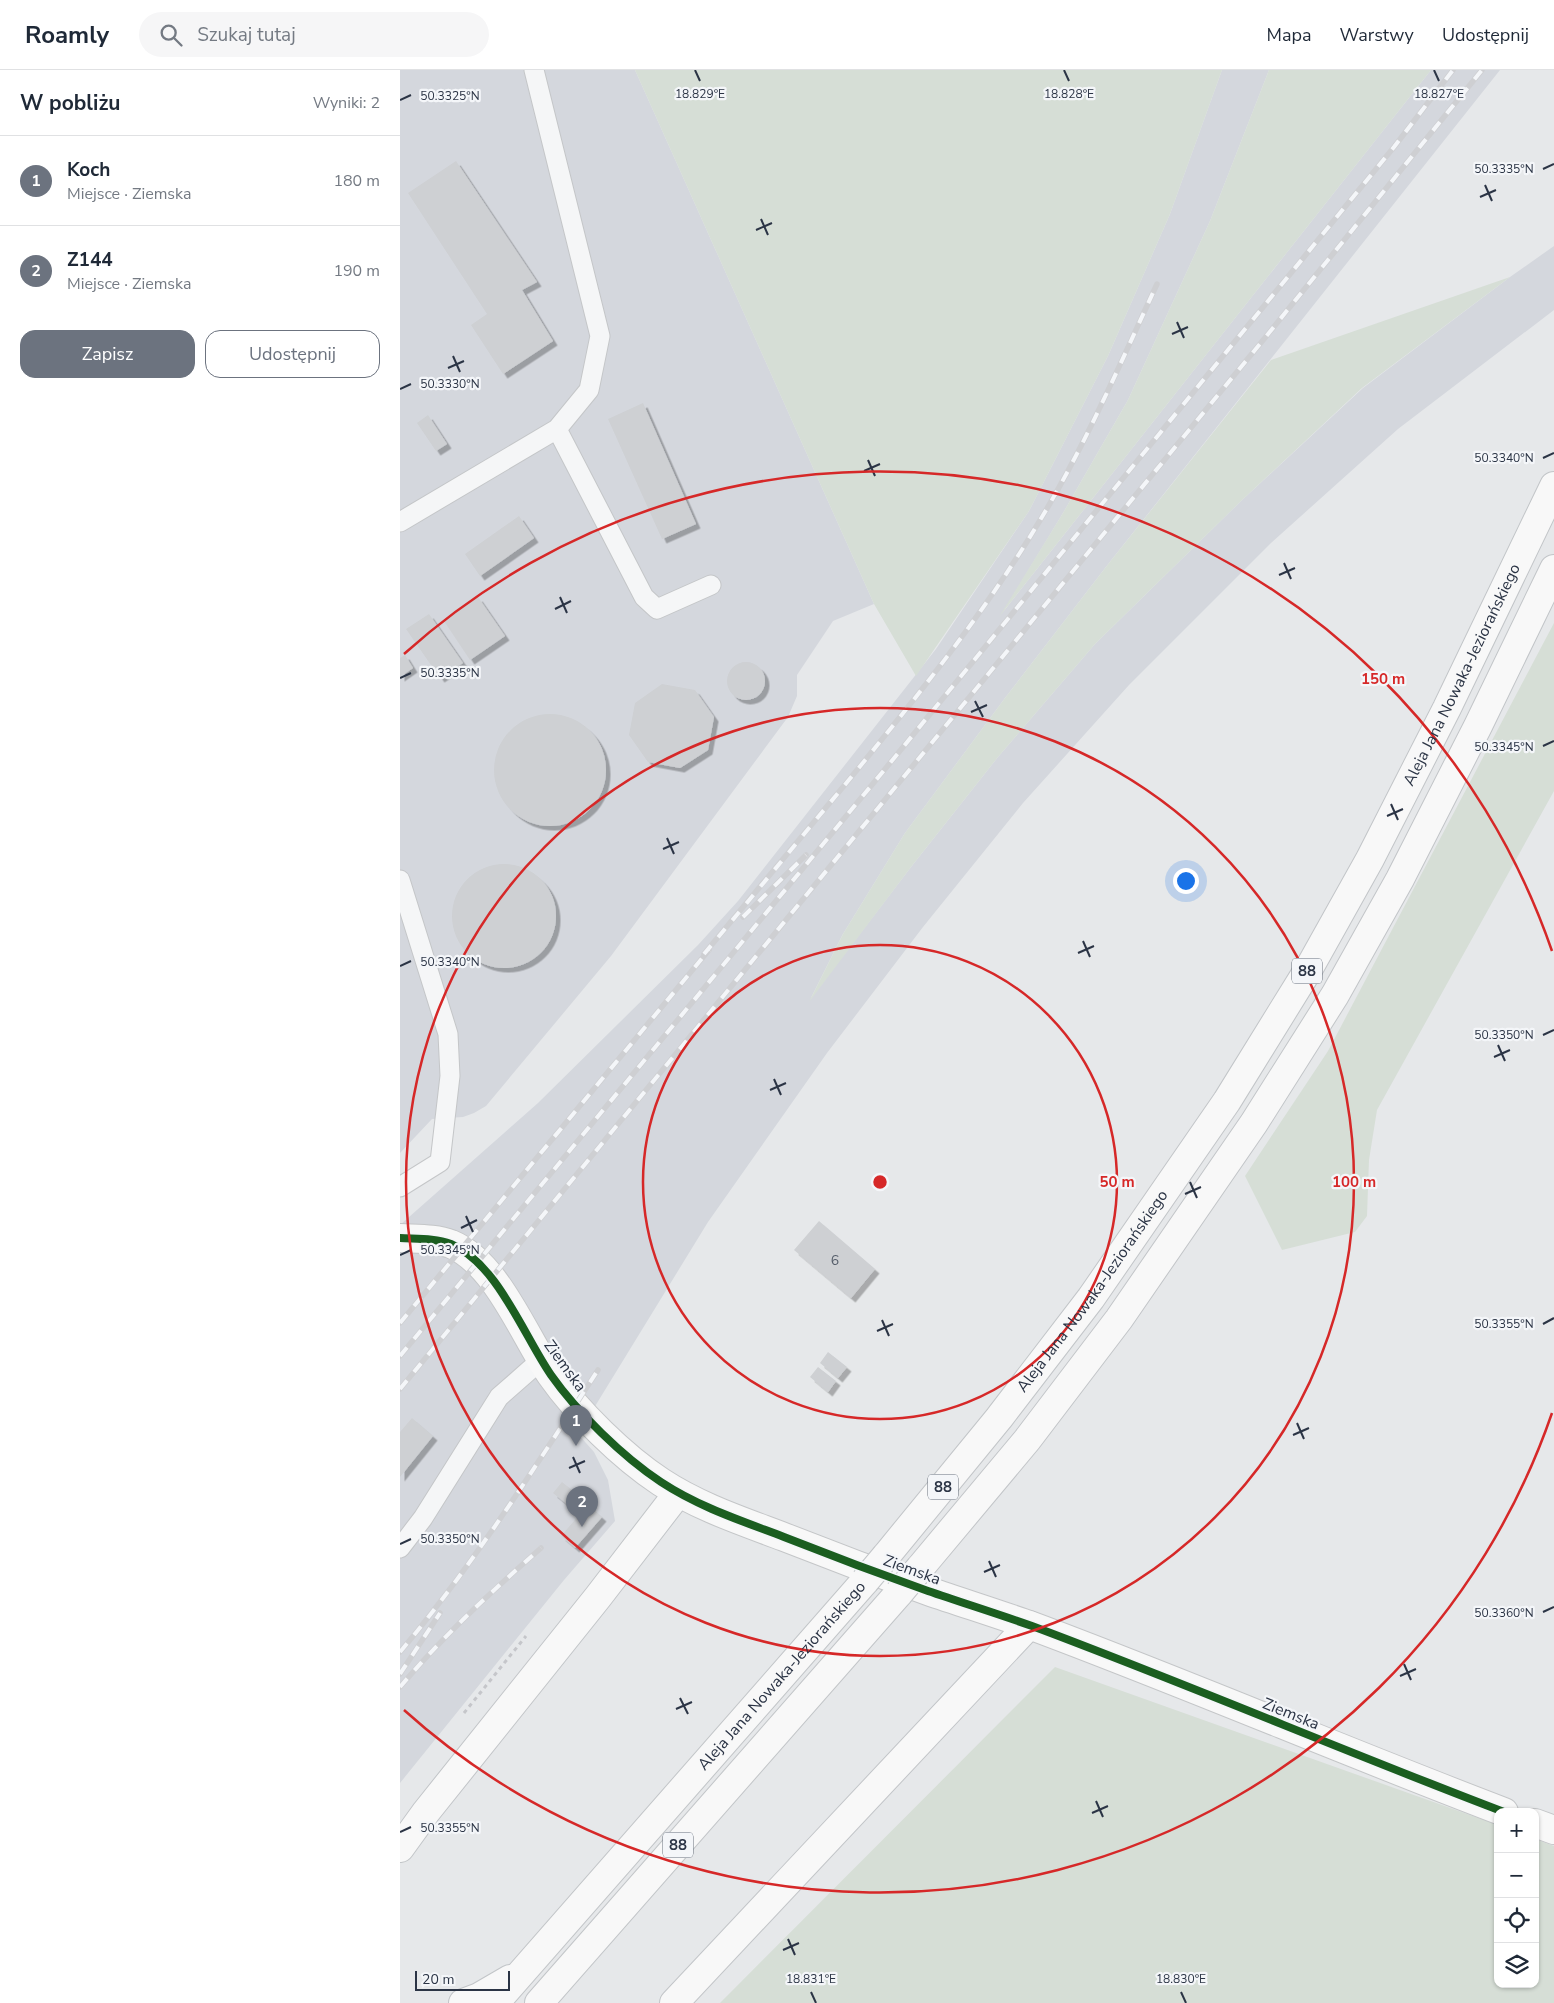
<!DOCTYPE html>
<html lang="pl">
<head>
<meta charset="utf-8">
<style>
  :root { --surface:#fff; --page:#f6f6f7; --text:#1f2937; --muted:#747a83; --line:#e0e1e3; --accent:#6c737f }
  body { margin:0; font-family:"Nunito Sans",sans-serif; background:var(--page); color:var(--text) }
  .controls { position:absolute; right:15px; bottom:15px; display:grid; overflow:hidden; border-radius:10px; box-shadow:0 1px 4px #0004 }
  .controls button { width:45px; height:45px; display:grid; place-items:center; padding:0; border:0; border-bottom:1px solid var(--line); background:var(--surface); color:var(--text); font:25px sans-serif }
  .scale { position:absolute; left:15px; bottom:12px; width:95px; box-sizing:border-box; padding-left:5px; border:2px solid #2b3445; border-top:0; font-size:14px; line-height:18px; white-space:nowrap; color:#2b3445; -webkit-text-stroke:4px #f4f6f9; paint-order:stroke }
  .you { position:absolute; left:785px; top:810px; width:18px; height:18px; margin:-12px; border:4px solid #fff; border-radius:50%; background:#1a73e8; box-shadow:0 0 0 8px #1a73e833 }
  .badge { display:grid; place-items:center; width:32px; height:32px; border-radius:50%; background:var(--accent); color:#fff; font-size:16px; font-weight:700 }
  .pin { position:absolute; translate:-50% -41px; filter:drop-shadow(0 1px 2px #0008) }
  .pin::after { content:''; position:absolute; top:26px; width:18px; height:15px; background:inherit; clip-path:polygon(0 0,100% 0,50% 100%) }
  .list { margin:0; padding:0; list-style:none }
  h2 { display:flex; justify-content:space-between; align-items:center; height:65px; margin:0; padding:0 20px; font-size:21px }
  h2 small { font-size:16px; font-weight:400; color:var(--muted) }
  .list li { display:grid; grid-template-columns:32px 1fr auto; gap:15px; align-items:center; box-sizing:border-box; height:90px; padding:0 20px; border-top:1px solid var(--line) }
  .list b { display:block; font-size:19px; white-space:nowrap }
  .list p { margin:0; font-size:16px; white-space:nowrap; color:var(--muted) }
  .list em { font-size:16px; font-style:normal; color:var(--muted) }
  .actions { display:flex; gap:10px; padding:15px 20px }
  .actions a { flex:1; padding:11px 0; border:1px solid var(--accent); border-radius:15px; text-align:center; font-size:18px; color:var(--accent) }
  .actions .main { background:var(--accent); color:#fff }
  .icon { flex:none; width:28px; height:28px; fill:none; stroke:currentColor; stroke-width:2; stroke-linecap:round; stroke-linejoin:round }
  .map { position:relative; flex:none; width:1154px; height:1933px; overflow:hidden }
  header { display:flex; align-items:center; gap:30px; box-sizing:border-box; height:70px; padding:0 25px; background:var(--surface); border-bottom:1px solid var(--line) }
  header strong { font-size:24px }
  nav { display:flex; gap:28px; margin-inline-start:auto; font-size:18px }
  .search { width:350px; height:45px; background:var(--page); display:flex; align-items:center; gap:12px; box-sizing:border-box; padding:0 18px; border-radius:28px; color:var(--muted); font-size:19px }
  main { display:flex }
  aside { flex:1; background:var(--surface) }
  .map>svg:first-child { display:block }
</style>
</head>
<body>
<header>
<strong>Roamly</strong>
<div class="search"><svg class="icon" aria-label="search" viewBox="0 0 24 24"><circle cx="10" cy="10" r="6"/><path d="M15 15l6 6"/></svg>Szukaj tutaj</div>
<nav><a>Mapa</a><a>Warstwy</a><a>Udostępnij</a></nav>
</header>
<main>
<aside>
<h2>W pobliżu<small>Wyniki: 2</small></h2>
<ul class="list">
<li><span class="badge">1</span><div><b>Koch</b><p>Miejsce · Ziemska</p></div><em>180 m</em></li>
<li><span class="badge">2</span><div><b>Z144</b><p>Miejsce · Ziemska</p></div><em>190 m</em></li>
</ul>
<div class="actions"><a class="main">Zapisz</a><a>Udostępnij</a></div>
</aside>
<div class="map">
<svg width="1154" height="1933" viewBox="0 0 1154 1933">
  <defs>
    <filter id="shadow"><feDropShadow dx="4.5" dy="4.5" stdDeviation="0" flood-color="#0004"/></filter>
  </defs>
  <rect width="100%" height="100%" fill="#e6e8ea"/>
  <path fill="#d4d7dd" d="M0,0H235L474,534L433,551L397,605V626L388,647L211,886L86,1036L74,1043L63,1047L32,1049L0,1083Z
    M822,0H869L810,151L728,330L663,443L603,542L1031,0H1100L709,493L605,628L505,763L443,864L411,928L511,797L598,687L695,574L841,431L963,318L1110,207L1154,176V240L998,359L871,473L729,615L623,733L523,857L427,983L308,1152L178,1364L194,1382L208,1410L215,1451L164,1510L0,1713V1155L138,1033L298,875L338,831L536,579L629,441L708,286L770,144Z"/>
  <path fill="#d6ded6" d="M235,0H822L770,144L708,286L629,441L516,606L474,534Z
    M869,0H1031L599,547L663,443L728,330L810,151Z
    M1110,207L962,318L841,431L695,574L598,687L511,797L409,932L443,864L505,763L605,628L709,493L871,290Z
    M1154,553V721L977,1040L969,1090L967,1146L955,1162L882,1180L845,1106L928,981Z
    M655,1597L1098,1755V1914H1135V1769L1154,1776V1933H320Z"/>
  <path fill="#ced0d3" filter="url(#shadow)" d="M56,91L137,212L122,220L153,271L103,304L71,255L87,244L8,123Z
    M243,333L296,454L262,469L208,349Z
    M28,345L47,374L36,381L17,353Z
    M119,446L134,468L80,506L65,484Z
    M78,527L105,566L70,590L44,551Z
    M29,544L63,593L40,608L6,559Z
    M5,585L13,598L0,607V588Z
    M327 611a19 19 0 1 1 38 0a19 19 0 1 1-38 0Z
    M262,614L295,620L314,647L308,680L280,698L248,692L229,665L235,633Z
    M94 700a56 56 0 1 1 112 0a56 56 0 1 1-112 0Z
    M52 846a52 52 0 1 1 104 0a52 52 0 1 1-104 0Z
    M419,1151L475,1199L451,1228L394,1180Z
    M428,1282L447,1297L438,1308L420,1293Z
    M418,1297L436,1311L428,1322L410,1307Z
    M12,1348L33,1366L0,1407V1362Z
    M162,1412L178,1425L169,1436L153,1423Z
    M188,1435L202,1447L175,1478L161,1466Z"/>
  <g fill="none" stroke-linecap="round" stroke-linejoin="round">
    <defs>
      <path id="lane" d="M157,359L244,527L257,539L311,515
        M0,452L157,359L189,320L200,266L134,0
        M0,810L48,964L50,1006L40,1092L0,1117
        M0,1478L23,1448L99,1327L141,1290"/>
      <path id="secondary" d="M0,1168C17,1169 35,1168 51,1174C97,1193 124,1266 151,1305C177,1342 223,1387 261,1412C299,1437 342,1451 384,1467C432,1486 480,1504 528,1521C563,1533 598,1544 632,1556C790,1615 946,1682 1104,1742
        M1135,1753L1154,1760"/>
      <g id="primary">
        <path id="s1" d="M486,1486L599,1348L691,1228L827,1031L908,900L970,789L1047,638L1154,416"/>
        <path d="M520,1498L627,1370L719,1249L854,1053L935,925L1000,809L1078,656L1154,499"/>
        <path d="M0,1778L26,1742L198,1527L278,1423"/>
        <path d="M63,1933L79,1927L110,1909"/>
        <path id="s2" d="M95,1933L465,1511"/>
        <path d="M139,1933L499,1523"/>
        <path d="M274,1933L629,1555"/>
      </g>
    </defs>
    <use href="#lane" stroke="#c4c6c8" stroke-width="21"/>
    <use href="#secondary" stroke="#c4c6c8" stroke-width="30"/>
    <use href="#primary" stroke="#c2c5c8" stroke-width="30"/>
    <path stroke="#c5c6ca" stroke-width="3" stroke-dasharray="4 4" stroke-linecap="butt" d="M64,1643L126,1566"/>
    <use href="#lane" stroke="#f5f6f7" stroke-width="19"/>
    <use href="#secondary" stroke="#f8f8f8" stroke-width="28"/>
    <use href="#primary" stroke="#f8f8f8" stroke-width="28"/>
    <defs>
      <path id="rail" d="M343,847L406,785
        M304,884C352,827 400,769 448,711C516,628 584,544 639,452C685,376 720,294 757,214
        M0,1253L309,880
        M0,1286L490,693L994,77L1053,0
        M0,1319L864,269L1082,0
        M0,1582C74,1494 135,1397 198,1300
        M0,1604L40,1543
        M0,1617C43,1566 91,1522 141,1478"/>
    </defs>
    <use href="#rail" stroke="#cecfd2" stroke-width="5.5"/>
    <use href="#rail" stroke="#f4f6f9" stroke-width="4" stroke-dasharray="11" stroke-linecap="butt"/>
    <defs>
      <path id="primary-bridge" d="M465,1511L486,1486
        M499,1523L520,1498"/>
    </defs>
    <use href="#primary-bridge" stroke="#c2c5c8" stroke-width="30" stroke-linecap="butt"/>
    <use href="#primary-bridge" stroke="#f8f8f8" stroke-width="28"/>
    <defs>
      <path id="cycleway" d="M0,1168C17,1169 35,1168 51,1174C97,1193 124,1266 151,1305C177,1342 223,1387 261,1412C299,1437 342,1451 384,1467C432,1486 480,1504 528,1521C563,1533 598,1544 632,1556C790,1615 946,1682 1104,1742"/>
    </defs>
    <use href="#cycleway" stroke="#f4f6f9" stroke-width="11"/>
    <use href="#cycleway" stroke="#1b5e20" stroke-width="8"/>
  </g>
  <path fill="none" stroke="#2b3445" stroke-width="2" d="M295,0L300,11M664,0L669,11M1034,0L1039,11M0,30L11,25M1143,99L1154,94M1085,115L1092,131M1080,127L1096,120M361,149L368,165M356,160L372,153M777,252L784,268M772,264L788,257M53,286L60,302M48,298L64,291M0,319L11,314M1143,388L1154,383M468,390L475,406M464,401L480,394M884,493L891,509M879,505L895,498M160,527L167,543M155,539L171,531M0,608L11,603M575,631L583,647M571,642L587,635M1143,676L1154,671M991,734L998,750M987,746L1003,739M267,768L274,784M263,779L279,772M683,871L690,887M678,883L694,876M0,896L11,891M1143,965L1154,960M1098,975L1105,991M1094,987L1110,980M374,1009L381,1025M370,1020L386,1013M790,1112L797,1128M785,1124L801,1117M66,1146L73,1162M61,1158L77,1150M0,1185L11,1180M482,1250L489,1266M1143,1254L1154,1248M477,1261L493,1254M897,1353L904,1369M893,1365L909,1358M173,1387L180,1403M169,1398L185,1391M0,1474L11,1469M589,1491L596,1507M584,1502L600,1495M1143,1542L1154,1537M1004,1594L1011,1610M1000,1606L1016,1599M280,1628L288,1644M276,1639L292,1632M696,1731L703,1747M692,1743L708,1736M0,1762L11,1757M388,1869L395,1885M383,1880L399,1873M411,1922L416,1933M781,1922L786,1933"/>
  <g fill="none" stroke="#d62828" stroke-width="2.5">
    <circle cx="480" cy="1112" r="237"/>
    <circle cx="480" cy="1112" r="474"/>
    <path d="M1152 1343A711 711 0 0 1 4 1640M4 584A711 711 0 0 1 1152 881"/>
  </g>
  <g text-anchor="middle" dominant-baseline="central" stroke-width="4.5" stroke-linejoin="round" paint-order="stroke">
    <g font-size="14" fill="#545c69">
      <text x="435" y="1190">6</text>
    </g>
    <g fill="#f4f6f9" stroke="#676e7b" stroke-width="1">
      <rect x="892" y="888.5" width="30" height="25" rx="4"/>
      <rect x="528" y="1404.5" width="30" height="25" rx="4"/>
      <rect x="263" y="1762.5" width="30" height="25" rx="4"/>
    </g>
    <g font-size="15" font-weight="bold" fill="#2b3445">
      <text x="907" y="901">88</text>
      <text x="543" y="1417">88</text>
      <text x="278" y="1775">88</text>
    </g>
    <g font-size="16" fill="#2b3445" stroke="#f4f6f9">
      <text stroke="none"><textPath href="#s1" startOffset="1056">Aleja Jana Nowaka-Jeziorańskiego</textPath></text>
      <text stroke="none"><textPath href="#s1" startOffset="336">Aleja Jana Nowaka-Jeziorańskiego</textPath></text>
      <text transform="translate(165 1296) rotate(54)">Ziemska</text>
      <text transform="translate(512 1500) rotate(20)">Ziemska</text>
      <text stroke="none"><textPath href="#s2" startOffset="435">Aleja Jana Nowaka-Jeziorańskiego</textPath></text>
      <text transform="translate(891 1644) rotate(22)">Ziemska</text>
    </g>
  </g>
  <g font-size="12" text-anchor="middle" fill="#2b3445" stroke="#f4f6f9" stroke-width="4.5" stroke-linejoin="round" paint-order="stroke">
    <text x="300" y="28">18.829°E</text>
    <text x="669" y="28">18.828°E</text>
    <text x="1039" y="28">18.827°E</text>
    <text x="50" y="30">50.3325°N</text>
    <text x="1104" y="103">50.3335°N</text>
    <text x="50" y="318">50.3330°N</text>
    <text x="1104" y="392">50.3340°N</text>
    <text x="50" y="607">50.3335°N</text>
    <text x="1104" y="681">50.3345°N</text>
    <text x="50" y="896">50.3340°N</text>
    <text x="1104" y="969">50.3350°N</text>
    <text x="50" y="1184">50.3345°N</text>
    <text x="1104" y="1258">50.3355°N</text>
    <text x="50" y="1473">50.3350°N</text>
    <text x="1104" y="1547">50.3360°N</text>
    <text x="50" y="1762">50.3355°N</text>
    <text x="411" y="1913">18.831°E</text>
    <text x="781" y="1913">18.830°E</text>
  </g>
  <circle cx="480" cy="1112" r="8" fill="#d62828" stroke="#f4f6f9" stroke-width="2.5"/>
  <g font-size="15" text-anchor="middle" font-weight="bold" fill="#d62828" stroke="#f4f6f9" stroke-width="4.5" stroke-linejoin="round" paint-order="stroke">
    <text x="983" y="614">150 m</text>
    <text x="717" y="1117">50 m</text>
    <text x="954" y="1117">100 m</text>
  </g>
</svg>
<div class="controls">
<button>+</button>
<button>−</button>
<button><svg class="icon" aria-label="locate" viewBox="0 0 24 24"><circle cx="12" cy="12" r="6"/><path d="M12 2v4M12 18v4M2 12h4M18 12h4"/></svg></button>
<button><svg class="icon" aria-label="layers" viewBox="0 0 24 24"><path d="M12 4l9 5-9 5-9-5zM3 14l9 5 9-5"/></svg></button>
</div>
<div class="scale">20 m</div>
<div class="you"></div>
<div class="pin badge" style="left:176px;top:1376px">1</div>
<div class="pin badge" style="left:182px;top:1457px">2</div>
</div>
</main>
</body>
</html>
